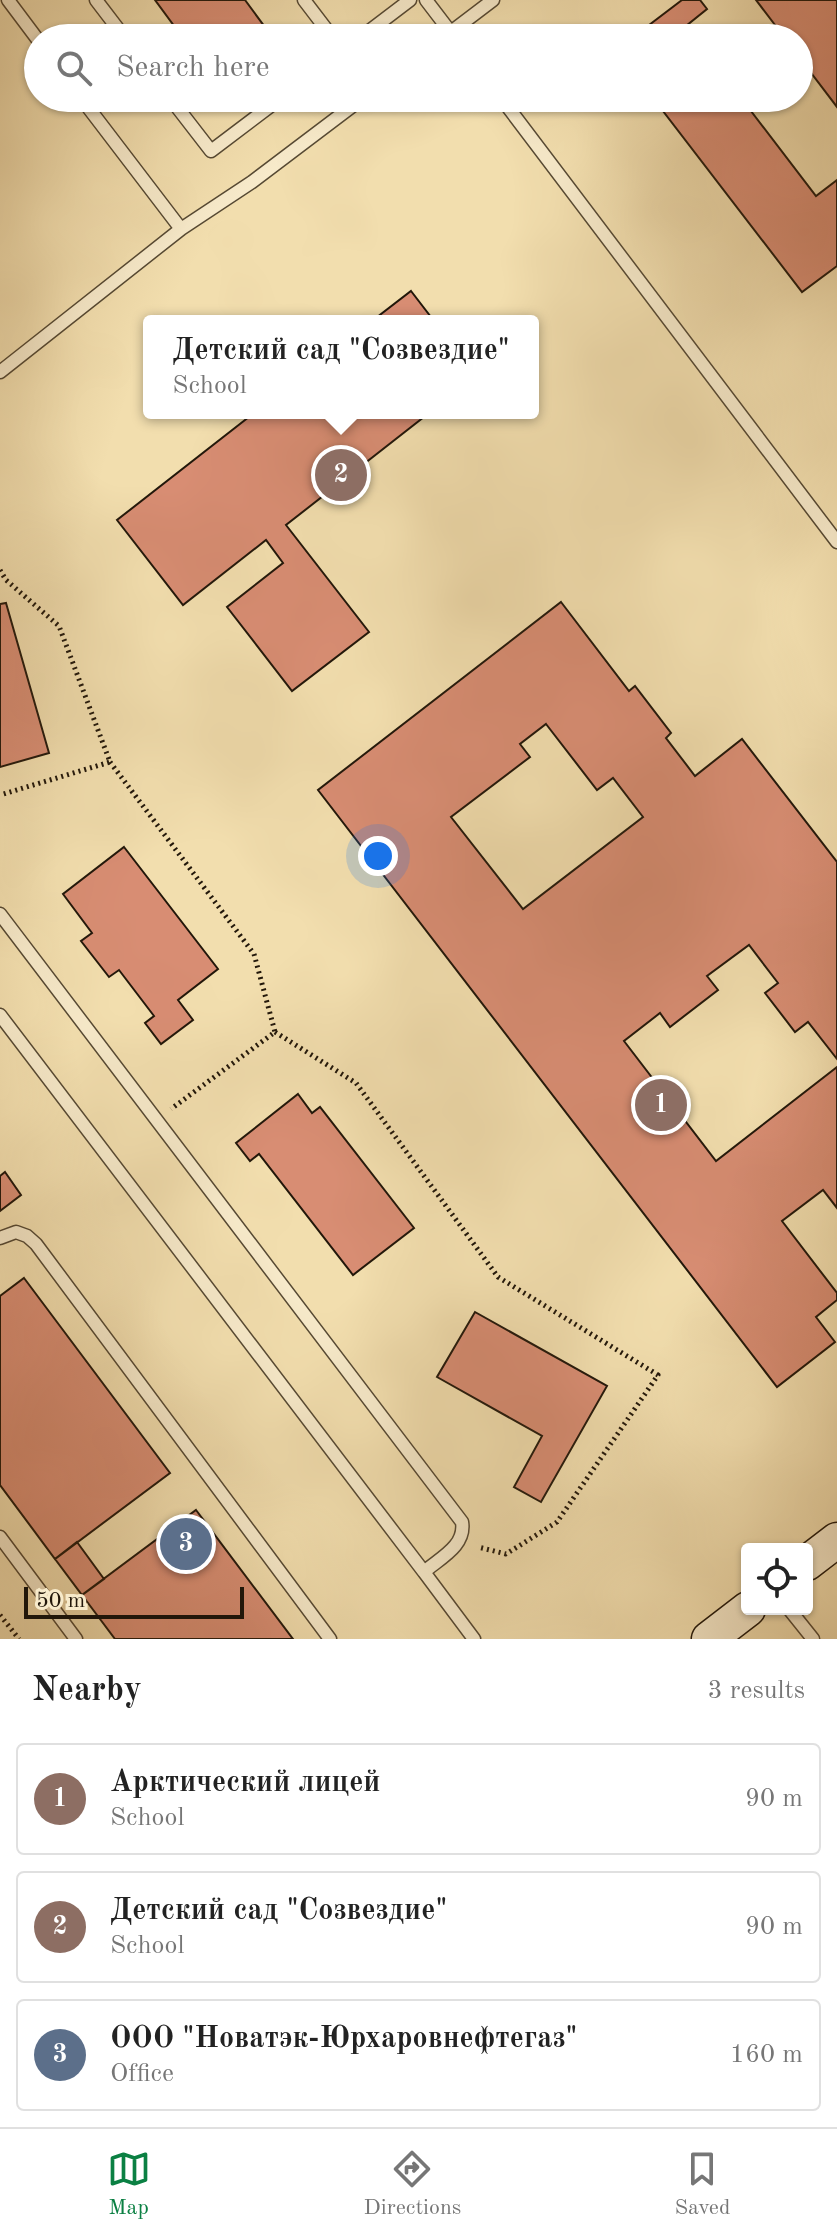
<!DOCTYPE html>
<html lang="en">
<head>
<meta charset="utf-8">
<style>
  :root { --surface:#fff; --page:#f6f6f6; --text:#222; --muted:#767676; --line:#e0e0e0; --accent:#0b8043 }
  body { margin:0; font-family:"Old Standard TT",serif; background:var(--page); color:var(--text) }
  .controls { position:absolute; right:24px; bottom:24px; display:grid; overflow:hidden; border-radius:8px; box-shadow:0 2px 6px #0004 }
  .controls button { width:72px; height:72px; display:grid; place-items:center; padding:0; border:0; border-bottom:2px solid var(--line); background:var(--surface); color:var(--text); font:40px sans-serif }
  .scale { position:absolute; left:24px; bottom:20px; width:220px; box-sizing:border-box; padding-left:8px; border:4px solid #22170a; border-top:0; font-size:22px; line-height:28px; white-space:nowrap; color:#22170a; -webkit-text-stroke:6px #f7eaca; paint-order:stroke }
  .you { position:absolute; left:378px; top:856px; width:28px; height:28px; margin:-20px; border:6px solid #fff; border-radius:50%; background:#1a73e8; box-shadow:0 0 0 12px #1a73e833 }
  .badge { display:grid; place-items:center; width:52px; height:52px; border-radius:50%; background:var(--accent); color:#fff; font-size:26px; font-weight:700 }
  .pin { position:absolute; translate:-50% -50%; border:4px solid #fff; box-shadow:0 2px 8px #0006 }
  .popup { position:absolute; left:143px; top:315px; width:396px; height:104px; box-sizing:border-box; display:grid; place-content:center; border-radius:8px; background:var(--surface); filter:drop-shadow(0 2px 6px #0005); font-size:26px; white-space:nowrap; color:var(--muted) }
  .popup b { font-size:30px; color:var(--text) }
  .popup::after { content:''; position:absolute; left:50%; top:100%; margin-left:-16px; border:16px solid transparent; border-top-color:var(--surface) }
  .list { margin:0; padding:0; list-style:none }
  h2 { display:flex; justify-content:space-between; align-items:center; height:104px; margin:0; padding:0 32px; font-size:34px }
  h2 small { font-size:26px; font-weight:400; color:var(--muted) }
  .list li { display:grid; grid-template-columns:52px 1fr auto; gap:24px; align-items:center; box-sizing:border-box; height:112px; margin:0 16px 16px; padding:0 16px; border:2px solid var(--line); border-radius:8px }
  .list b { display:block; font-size:30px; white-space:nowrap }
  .list p { margin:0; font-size:26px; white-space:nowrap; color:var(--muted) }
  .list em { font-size:26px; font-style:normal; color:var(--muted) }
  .icon { flex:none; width:44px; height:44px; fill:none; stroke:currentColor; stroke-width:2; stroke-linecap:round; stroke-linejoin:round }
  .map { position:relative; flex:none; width:837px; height:1639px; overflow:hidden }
  .search { position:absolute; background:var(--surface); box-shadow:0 2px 6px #0004; left:24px; right:24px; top:24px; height:88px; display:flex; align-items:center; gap:20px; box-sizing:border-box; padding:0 28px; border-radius:44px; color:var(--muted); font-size:30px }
  .sheet { height:488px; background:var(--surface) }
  nav { display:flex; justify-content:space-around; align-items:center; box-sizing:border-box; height:112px; border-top:2px solid var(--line); background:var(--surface); font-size:22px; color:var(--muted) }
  nav a { display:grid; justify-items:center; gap:4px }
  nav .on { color:var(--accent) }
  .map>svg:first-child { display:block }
</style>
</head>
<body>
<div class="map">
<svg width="837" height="1639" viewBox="0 0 837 1639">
  <rect width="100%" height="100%" fill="#f2deae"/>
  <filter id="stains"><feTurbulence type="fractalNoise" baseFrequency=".0025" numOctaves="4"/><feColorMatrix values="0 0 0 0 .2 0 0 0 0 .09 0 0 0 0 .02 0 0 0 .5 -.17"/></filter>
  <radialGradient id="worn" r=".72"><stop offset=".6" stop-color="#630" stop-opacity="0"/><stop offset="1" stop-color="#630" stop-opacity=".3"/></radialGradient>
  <path fill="#d88d73" stroke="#22170a" stroke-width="2" fill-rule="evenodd" d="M155,0H245L273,38H183Z
    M682,0H700L707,9L686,26L695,38H632Z
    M756,0H837V107L799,57V38H785Z
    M653,98H741L816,196L837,180V266L802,292Z
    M411,291L434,321H372Z
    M254,413H429L286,525L369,632L292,691L227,607L283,563L266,540L183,605L117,520Z
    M561,602L629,691L635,686L671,733L666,738L695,776L742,739L837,862V1059L808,1022L795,1032L765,993L778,983L749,945L707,976L718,990L670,1027L660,1013L624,1041L716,1161L837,1067V1208L823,1190L782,1221L837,1293V1300L816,1317L835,1342L777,1387L318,790ZM546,724L597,790L613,778L643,817L523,909L451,817L530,757L520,744Z
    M6,603L49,753L0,767V604Z
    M124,847L218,969L178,1000L193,1020L161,1044L145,1023L154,1016L119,970L109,977L81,941L92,933L63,894Z
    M298,1094L312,1113L320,1107L414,1228L353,1275L259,1154L250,1161L236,1143Z
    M5,1172L21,1195L0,1211V1176Z
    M24,1278L170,1473L55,1559L0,1485V1296Z
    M475,1312L607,1386L541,1502L514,1487L542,1436L437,1377Z
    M196,1510L293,1639H115L82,1595Z
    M77,1542L104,1579L82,1595L55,1559Z"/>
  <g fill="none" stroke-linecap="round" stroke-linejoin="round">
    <defs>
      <path id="lane" d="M8,0L38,40
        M96,0L125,38
        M304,0L333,38
        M426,0L455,38
        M360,38L410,0
        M443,38L493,0
        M81,98L181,229
        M170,98L211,151L281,98
        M501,98L837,542
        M0,372L181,229L252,182L363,98
        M0,914L462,1522C466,1546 440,1558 424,1572L474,1639
        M0,1015L424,1572
        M0,1238L16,1232L27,1236L36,1244L330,1639
        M0,1537L76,1639
        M789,1609L813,1639"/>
      <path id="secondary" d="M807,1563L837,1540
        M709,1639L748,1609"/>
    </defs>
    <use href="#lane" stroke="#564933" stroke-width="15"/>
    <use href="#secondary" stroke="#22170a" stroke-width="37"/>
    <path stroke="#22170a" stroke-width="5" stroke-dasharray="2 4" stroke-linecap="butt" d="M0,570L6,580L59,626L110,762L0,795
      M110,762L254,954L275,1032L171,1109
      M275,1032L356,1083L498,1277L658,1375L557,1522L506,1554L478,1547
      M0,1615L19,1639"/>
    <use href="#lane" stroke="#f7eaca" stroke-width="12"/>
    <use href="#secondary" stroke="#f7eaca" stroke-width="34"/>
  </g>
  <rect width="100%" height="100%" filter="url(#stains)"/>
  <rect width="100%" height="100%" fill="url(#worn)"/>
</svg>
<div class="controls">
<button><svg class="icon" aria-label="locate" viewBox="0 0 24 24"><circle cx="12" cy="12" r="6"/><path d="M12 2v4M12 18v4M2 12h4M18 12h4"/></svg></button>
</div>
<div class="scale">50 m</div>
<div class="you"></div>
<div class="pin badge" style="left:661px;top:1105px;background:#8d6e63">1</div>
<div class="pin badge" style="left:341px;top:475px;background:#8d6e63">2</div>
<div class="popup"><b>Детский сад &quot;Созвездие&quot;</b>School</div>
<div class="pin badge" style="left:186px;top:1544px;background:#5c6f8a">3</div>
<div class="search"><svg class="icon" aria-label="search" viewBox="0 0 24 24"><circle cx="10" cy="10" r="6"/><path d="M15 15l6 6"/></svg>Search here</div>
</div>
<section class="sheet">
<h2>Nearby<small>3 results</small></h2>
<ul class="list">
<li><span class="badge" style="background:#8d6e63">1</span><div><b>Арктический лицей</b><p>School</p></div><em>90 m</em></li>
<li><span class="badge" style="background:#8d6e63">2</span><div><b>Детский сад &quot;Созвездие&quot;</b><p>School</p></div><em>90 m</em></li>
<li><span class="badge" style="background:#5c6f8a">3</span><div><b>ООО &quot;Новатэк-Юрхаровнефтегаз&quot;</b><p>Office</p></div><em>160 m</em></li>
</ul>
</section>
<nav>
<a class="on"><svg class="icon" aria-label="map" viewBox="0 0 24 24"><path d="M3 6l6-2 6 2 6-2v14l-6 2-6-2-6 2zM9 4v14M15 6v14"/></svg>Map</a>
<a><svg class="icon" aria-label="directions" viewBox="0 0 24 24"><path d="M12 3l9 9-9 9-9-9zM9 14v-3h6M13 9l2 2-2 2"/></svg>Directions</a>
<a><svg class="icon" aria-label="saved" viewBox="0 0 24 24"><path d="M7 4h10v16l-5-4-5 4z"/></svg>Saved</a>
</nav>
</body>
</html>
